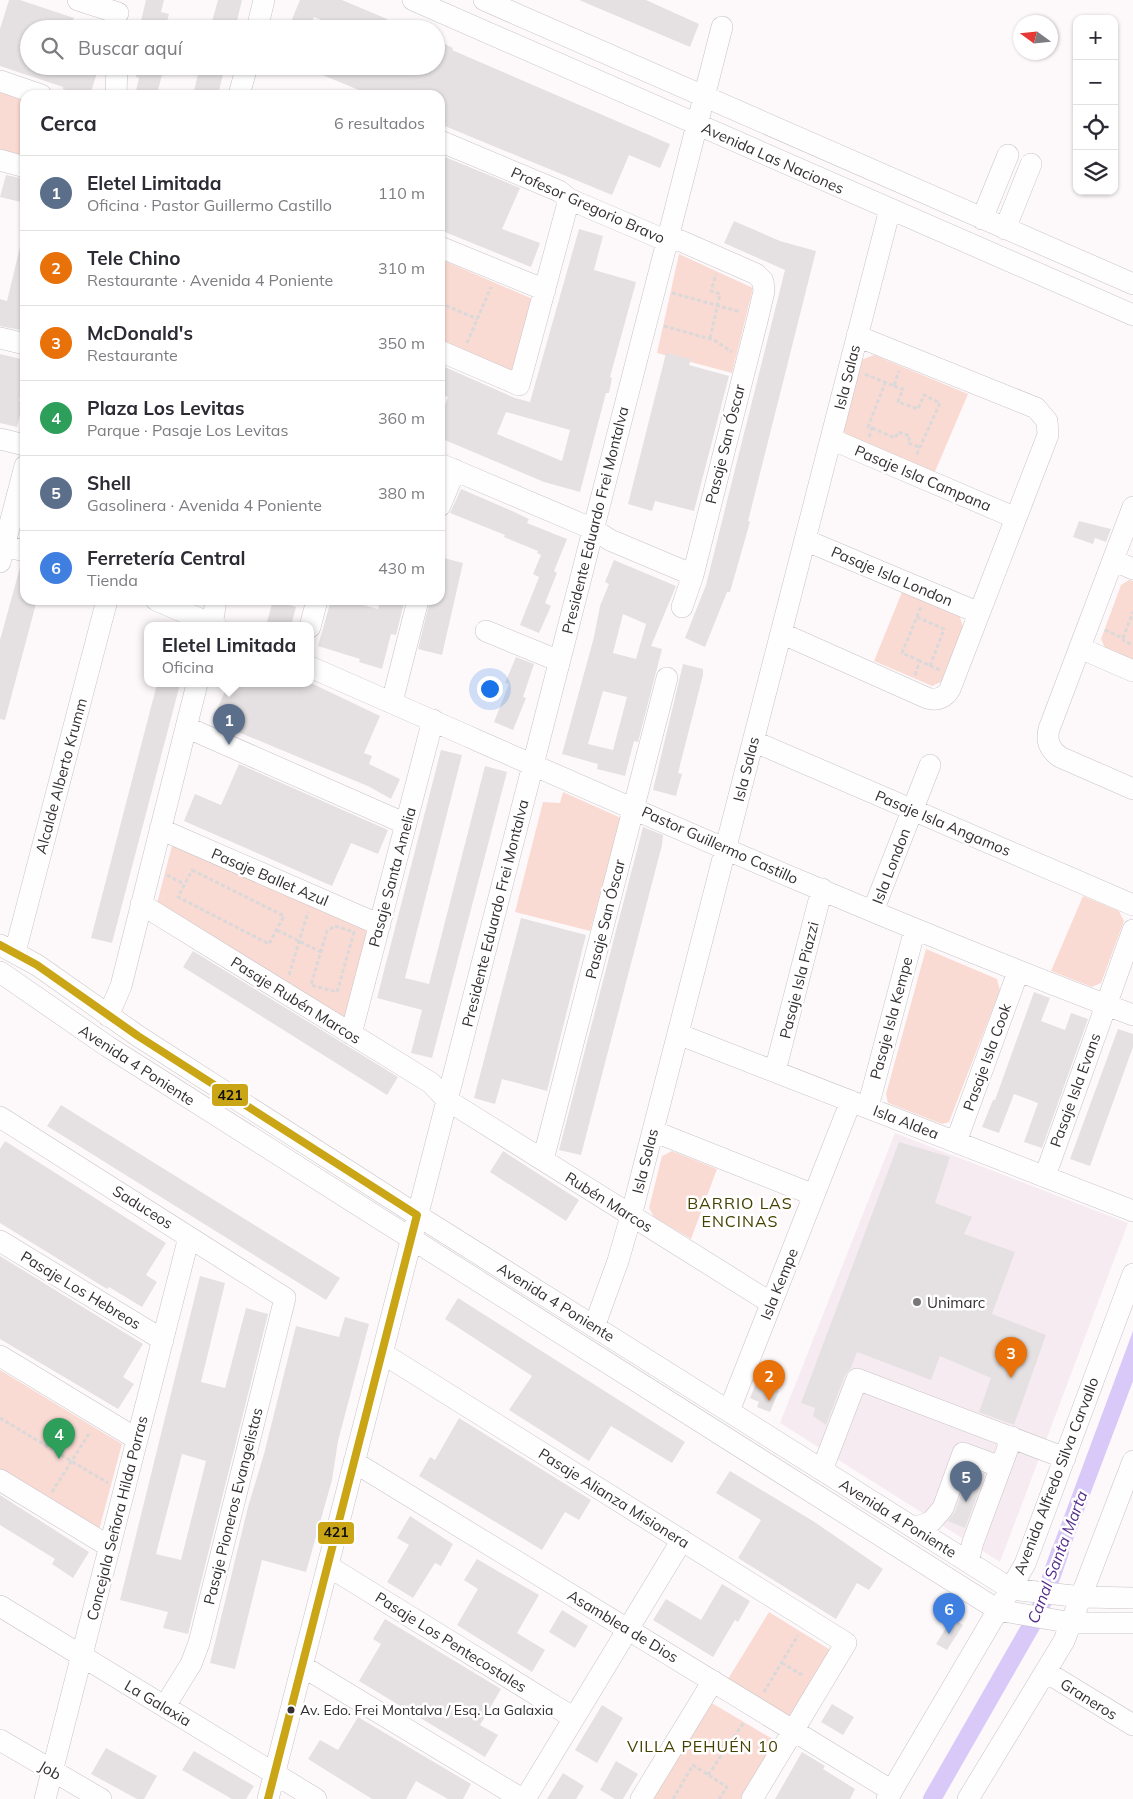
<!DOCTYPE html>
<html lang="es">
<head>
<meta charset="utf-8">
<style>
  :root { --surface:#fff; --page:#f7f7f7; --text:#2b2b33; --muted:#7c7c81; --line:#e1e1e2; --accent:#0b8043 }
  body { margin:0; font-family:Mulish,sans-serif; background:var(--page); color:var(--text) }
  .controls { position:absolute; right:15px; top:15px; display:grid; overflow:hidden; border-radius:10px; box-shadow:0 1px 4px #0004 }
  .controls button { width:45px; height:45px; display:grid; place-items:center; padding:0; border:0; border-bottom:1px solid var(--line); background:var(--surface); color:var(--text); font:25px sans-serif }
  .compass { position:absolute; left:1013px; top:15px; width:45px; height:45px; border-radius:50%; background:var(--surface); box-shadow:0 1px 4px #0004; rotate:285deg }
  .you { position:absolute; left:489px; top:688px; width:18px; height:18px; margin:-12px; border:4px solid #fff; border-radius:50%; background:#1a73e8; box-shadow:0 0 0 8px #1a73e833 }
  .badge { display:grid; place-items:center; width:32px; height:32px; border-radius:50%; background:var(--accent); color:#fff; font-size:16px; font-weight:700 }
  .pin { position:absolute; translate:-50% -41px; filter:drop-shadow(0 1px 2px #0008) }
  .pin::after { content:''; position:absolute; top:26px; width:18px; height:15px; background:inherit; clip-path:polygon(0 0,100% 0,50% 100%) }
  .popup { position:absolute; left:144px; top:622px; width:170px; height:65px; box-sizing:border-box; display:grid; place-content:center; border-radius:10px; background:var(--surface); filter:drop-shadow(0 1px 4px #0005); font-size:16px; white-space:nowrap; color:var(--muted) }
  .popup b { font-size:19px; color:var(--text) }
  .popup::after { content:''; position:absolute; left:50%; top:100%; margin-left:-10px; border:10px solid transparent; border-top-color:var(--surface) }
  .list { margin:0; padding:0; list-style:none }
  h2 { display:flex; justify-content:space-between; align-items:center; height:65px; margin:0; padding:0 20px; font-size:21px }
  h2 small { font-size:16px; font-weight:400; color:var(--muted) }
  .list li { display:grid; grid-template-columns:32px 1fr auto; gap:15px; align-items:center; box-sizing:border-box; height:75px; padding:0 20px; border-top:1px solid var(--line) }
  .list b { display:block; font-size:19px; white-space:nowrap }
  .list p { margin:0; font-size:16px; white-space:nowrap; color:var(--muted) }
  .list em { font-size:16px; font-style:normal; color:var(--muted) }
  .icon { flex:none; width:28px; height:28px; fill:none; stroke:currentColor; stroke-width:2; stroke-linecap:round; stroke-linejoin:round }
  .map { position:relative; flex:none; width:1133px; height:1799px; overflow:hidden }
  .search { position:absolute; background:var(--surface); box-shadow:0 1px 4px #0004; left:20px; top:20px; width:425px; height:55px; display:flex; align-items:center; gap:12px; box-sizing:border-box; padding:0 18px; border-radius:28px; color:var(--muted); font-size:19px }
  .panel { position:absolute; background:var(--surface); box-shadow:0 1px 4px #0004; left:20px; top:90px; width:425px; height:515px; border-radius:15px }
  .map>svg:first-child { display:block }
</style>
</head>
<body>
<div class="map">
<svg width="1133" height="1799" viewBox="0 0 1133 1799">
  <rect width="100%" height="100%" fill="#fdf9fb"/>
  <path fill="#f6ebf0" d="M895,1133L1128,1223L1000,1562L780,1423Z"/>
  <path fill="#fadbd4" d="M0,90L25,98V161L0,155Z
    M679,254L753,288L732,373L657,353Z
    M440,259L535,300L514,376L440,344Z
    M874,355L968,394L934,474L849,439L843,430L861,360Z
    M1129,580L1133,581V661L1105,648L1101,639L1121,585Z
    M902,592L960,617L963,627L941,682L932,686L874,661Z
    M563,792L621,818L590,931L515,912L543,802L560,803Z
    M173,842L368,929L347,1020L157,903Z
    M1083,896L1119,911L1124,921L1101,983L1092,987L1051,971Z
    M926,949L997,979L1000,990L949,1122L942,1124L888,1103L886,1094Z
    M672,1151L717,1169L691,1239L654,1217L649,1208L662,1156Z
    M0,1370L122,1444L98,1534L0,1475Z
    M769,1612L832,1651L790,1718L728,1679Z
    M710,1702L776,1741L741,1799H650Z"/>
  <path fill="#d9c9f8" d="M1133,1331V1381L1060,1574L1043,1573Z"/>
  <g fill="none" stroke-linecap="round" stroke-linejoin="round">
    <path stroke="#d9c9f8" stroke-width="18" d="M932,1799L1039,1612L1060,1552"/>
  </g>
  <path fill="#e5e1e2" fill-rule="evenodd" d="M9,0H20L74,18L70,29H29V66H75L97,73L90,95H81L63,89V87L0,66V29Z
    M146,0H164L161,12L169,14L165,29H139Z
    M218,0H242L235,29H210Z
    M300,0H342L387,19L383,29H343L314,17L309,29H288Z
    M579,0H646L699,24L690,47Z
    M436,40L453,48L452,50L670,144L660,168L629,155L612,195L440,124V95H371L303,67L436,66Z
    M138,66H164L157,95H135L139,78L136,77Z
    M200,66H225L218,95H193Z
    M445,157L520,188L502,229L540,243L531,267L440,230V170Z
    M6,175L25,179V203L0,197Z
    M734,221L780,241L816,251L748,521L750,522L730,592H727L705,647L685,638L706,585L785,270L724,243Z
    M579,229L603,236L594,270L636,282L610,377L612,378L609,393H606L580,492L544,482L440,438V417L448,397L440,393V365L515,398L530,402ZM506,412L570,430L562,461L497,434Z
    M20,247L25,248V327L21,326L20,330L0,326V299L7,301Z
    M666,353L691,359L689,365L729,376L694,511L655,501L652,511L628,504Z
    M0,354L25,360V376L19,401L23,402L17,427L0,423Z
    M461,489L510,510L529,519L527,523L567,539L554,571L557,573L545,603L551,606L539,633L520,625L539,577L533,574L541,555L537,553L538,551L504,537L505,535L450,513Z
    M1079,521L1111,529L1106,542L1095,538L1093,544L1073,537Z
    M440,557L463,563L442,655L418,649L430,600H440Z
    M614,560L676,586L651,646L662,649L638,742L634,741L625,776L597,769L598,764L562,754L594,637L600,606L609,584L605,582ZM623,614L646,624L636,659L613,653ZM603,691L627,697L613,750L588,744Z
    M21,564L25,565V600H37L5,720L0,719V640Z
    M273,600L296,607L291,626L267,622Z
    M331,600H344L378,609L380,600L404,603L396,635L391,634L382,669L359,662L360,659L318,646Z
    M516,657L534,664L523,697L526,698L513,730L494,722L509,684L505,683Z
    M683,664L703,669V675L678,773L682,774L676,796L653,790Z
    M157,684H180L112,943L91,938Z
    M228,684H313L380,716L364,753L372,756L369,764L400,779L391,799L370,787L212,721Z
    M441,750L462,755L405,978L429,984L485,766L507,772L432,1058L411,1053L422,1010L377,998Z
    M239,764L388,830L378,854L351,843L332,886L184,821L195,794L221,805Z
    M643,827L663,835L662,845L581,1155L559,1150Z
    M521,918L586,935L547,1091L502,1079L495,1104L474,1098Z
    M193,951L398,1077L387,1095L183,967Z
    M1034,992L1050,998L1041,1021L1065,1030L1071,1013L1088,1019L1042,1148L1024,1142L1038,1103L1014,1094L999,1133L982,1127L993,1100H995Z
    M1118,1029L1133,1034V1047L1090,1166L1070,1159Z
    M61,1105L340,1278L326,1300L47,1126Z
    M5,1141L166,1243L146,1275L157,1282L142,1307L109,1287L107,1289L0,1223V1149Z
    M899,1142L950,1157L935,1203L972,1217L964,1234L1015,1252L992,1314L1046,1335L1014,1425L979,1412L991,1378L940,1356L931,1380L857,1352L851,1368L845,1375L826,1425L813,1416L815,1408L801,1403Z
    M503,1151L579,1200L566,1221L490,1172Z
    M0,1256L143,1344L123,1377L134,1384L118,1409L0,1339Z
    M200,1276L225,1283L201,1382L225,1388L246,1308L268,1314L188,1634L163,1628L168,1612L120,1600ZM182,1454L206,1461L181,1560L156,1554Z
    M458,1298L685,1442L672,1463L611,1426L589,1461L509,1410L532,1376L445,1319Z
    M345,1317L369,1324L338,1441L332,1480L306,1572L262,1560L235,1669L210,1663L248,1507L264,1454L296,1326L339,1337Z
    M757,1381L779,1391L770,1412L757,1407L759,1402L750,1398Z
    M459,1418L591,1500L579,1520L565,1512L542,1550L419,1476L430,1457L435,1460Z
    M970,1469L985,1474L965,1528L948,1521L955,1512Z
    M730,1471L813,1521L883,1569L869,1590L857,1583L836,1619L738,1558L761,1520L716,1493Z
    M0,1495L89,1552L73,1578L52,1564L55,1559L0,1525Z
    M410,1516L453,1544L441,1566L435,1563L413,1598L387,1582L409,1545L397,1538Z
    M477,1559L539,1595L517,1633L545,1650L532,1672L457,1625L478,1589L464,1580Z
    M722,1584L750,1601L738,1622L735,1620L713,1657L653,1620L666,1599L701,1620Z
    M562,1610L588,1626L575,1648L549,1632Z
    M952,1618L963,1625L947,1650L936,1644Z
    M385,1619L501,1689L480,1725L498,1735L485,1757L359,1681L381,1644L373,1639Z
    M832,1704L854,1717L843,1735L821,1722Z
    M602,1705L623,1718L597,1763L575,1750Z
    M358,1717L471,1784L463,1799H448L416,1781L406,1799H372L308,1759L320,1740L338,1750Z
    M106,1748L157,1776L144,1799H137L91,1774Z
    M194,1751L254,1786L246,1799H232L182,1770Z
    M802,1752L825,1766L823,1769L855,1789L850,1799H775Z
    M616,1761L638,1774L623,1799H615L600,1790Z
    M563,1773L584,1786L576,1799H547Z"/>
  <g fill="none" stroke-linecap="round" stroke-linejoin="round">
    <defs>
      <path id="minor" d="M78,0L118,13
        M413,0L1133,315
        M484,0L1133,284
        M257,29L264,0
        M0,81L41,95
        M116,95L117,66
        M239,95L247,66
        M440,141L559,191L569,199L667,241H681L756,274L763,281L764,291L758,317L693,575L682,607
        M0,160L25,167
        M982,219L1008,155
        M1005,229L1031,164
        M440,247L545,290
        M0,338L25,344
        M440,351L519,385L569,199
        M0,439L25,445
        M831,439L1016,518
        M440,464L593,529L610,540L693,575
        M440,506L455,470
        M1133,507L1049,729C1046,741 1050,750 1060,757L1133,789
        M805,540L979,613
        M0,545L25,551
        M1113,560L1133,569
        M0,562L25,466
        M156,600L216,626
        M212,626L216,600
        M310,627L317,600
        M486,631L559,661
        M781,633L927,698C937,701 945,698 950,689L1048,435L1047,421L1036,408L857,336
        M1080,648L1133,671
        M310,667C583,786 854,910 1133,1015
        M392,702L418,600
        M186,727L406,824
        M753,741L1133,905
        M160,829L380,925
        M141,904L431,1083L447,1100L771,1303
        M873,911L930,765
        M0,945L37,965L138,1036L417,1215L1011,1589L1082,1597L1133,1598
        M15,952L107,600
        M0,972L107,1046L998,1610L1072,1623H1133
        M108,1016L121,986L197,684
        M351,1034L433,720
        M678,1034L1133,1211
        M775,1071L822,889
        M868,1107L915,929
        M0,1117L285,1298L199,1643L191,1664L165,1706
        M653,1131L814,1195
        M956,1142L1018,972
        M543,1160L667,678
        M1045,1176L1133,930
        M0,1241L163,1340
        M594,1327L618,1261L631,1216L890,209
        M382,1353L846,1643L752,1799
        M0,1356L137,1439
        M729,1411L851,1101
        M354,1462L892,1791
        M822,1470L857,1379L1065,1458
        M0,1480L110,1547
        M914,1528L931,1522L943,1508L963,1453L1001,1467
        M968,1562L973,1542L1012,1437
        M328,1566L574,1718
        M0,1606L316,1799
        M302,1666L522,1799
        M1046,1672L1133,1725
        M0,1740L101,1799
        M45,1799L189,1237
        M268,1799L722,27
        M525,1799L682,1540
        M641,1799L713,1681
        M887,1799L1025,1564L1133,1274
        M968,1799L1064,1641L1133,1461"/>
    </defs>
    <use href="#minor" stroke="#c7c3c5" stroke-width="22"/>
    <path stroke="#dad8d9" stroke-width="3" stroke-dasharray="4 2.5" stroke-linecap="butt" d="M672,293L741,312
      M440,303L477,319
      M664,326L714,340L732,352
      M710,338L720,294L711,291L716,274
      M467,343L491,287
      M865,374L894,386L899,371
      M894,386L903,389L898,402L918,409L924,395L940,403L916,456
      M872,428L895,438L898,432L910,436L908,443L919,447
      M869,437L872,428L868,427L885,383
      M917,617L944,629L930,666
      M1105,630L1123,638L1133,612
      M1123,638L1124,641L1133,645
      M920,661L902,653L921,607
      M915,675L920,661L940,670
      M192,870L284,916L269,944L178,897Z
      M167,875L184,884
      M335,926L354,932L337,992L311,985L327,931Z
      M277,930L321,952
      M289,975L308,912
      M0,1418L108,1483
      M52,1492L90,1432
      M782,1663L804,1676
      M764,1692L798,1635
      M708,1775L744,1722
      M673,1799L693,1765L727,1787L719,1799"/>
    <use href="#minor" stroke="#fffefe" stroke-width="21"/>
    <defs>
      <path id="bus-1" d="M0,945L37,965L138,1036L417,1215L268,1799"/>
    </defs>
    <use href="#bus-1" stroke="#fff" stroke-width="11"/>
    <use href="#bus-1" stroke="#caa616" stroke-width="8"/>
  </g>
  <circle fill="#7a7678" stroke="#fff" stroke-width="2" cx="917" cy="1302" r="5"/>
  <circle fill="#343032" stroke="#fff" stroke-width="2" cx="291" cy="1710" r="4.5"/>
  <g text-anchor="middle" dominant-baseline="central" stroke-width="5" stroke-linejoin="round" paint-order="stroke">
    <g font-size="14" fill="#343032" stroke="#fff" text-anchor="start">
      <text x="300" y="1710">Av. Edo. Frei Montalva / Esq. La Galaxia</text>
    </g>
    <g font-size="15" fill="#343032" stroke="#fff">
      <text transform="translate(773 158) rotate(24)">Avenida Las Naciones</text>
      <text transform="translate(588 205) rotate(24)">Profesor Gregorio Bravo</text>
      <text transform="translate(847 377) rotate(-76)">Isla Salas</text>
      <text transform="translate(725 444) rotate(-76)">Pasaje San Óscar</text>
      <text transform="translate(923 478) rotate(23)">Pasaje Isla Campana</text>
      <text transform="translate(595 520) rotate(-76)">Presidente Eduardo Frei Montalva</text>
      <text transform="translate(892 576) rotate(23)">Pasaje Isla London</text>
      <text transform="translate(746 769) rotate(-76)">Isla Salas</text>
      <text transform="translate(61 776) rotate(-75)">Alcalde Alberto Krumm</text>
      <text transform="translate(943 823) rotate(23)">Pasaje Isla Angamos</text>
      <text transform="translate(720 845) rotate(24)">Pastor Guillermo Castillo</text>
      <text transform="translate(891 866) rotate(-69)">Isla London</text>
      <text transform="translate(270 877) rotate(23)">Pasaje Ballet Azul</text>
      <text transform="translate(392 877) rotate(-75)">Pasaje Santa Amelia</text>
      <text transform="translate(495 913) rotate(-76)">Presidente Eduardo Frei Montalva</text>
      <text transform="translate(605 919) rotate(-76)">Pasaje San Óscar</text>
      <text transform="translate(799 980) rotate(-76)">Pasaje Isla Piazzi</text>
      <text transform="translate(296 1000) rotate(32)">Pasaje Rubén Marcos</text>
      <text transform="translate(891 1018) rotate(-75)">Pasaje Isla Kempe</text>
      <text transform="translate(987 1057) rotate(-70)">Pasaje Isla Cook</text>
      <text transform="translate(137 1065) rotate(33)">Avenida 4 Poniente</text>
      <text transform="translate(1075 1090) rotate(-70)">Pasaje Isla Evans</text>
      <text transform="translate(906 1122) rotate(21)">Isla Aldea</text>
      <text transform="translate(645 1161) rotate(-76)">Isla Salas</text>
      <text transform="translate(609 1202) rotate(32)">Rubén Marcos</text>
      <text transform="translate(143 1207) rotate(32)">Saduceos</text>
      <text transform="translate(779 1284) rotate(-68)">Isla Kempe</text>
      <text transform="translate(81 1290) rotate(31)">Pasaje Los Hebreos</text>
      <text transform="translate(556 1302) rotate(32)">Avenida 4 Poniente</text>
      <text transform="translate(1056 1476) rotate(-69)">Avenida Alfredo Silva Carvallo</text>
      <text transform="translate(614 1498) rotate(32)">Pasaje Alianza Misionera</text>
      <text transform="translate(233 1506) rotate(-76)">Pasaje Pioneros Evangelistas</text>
      <text transform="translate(117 1518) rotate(-76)">Concejala Señora Hilda Porras</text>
      <text transform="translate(898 1518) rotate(32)">Avenida 4 Poniente</text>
      <text transform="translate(623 1626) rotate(31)">Asamblea de Dios</text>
      <text transform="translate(451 1642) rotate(32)">Pasaje Los Pentecostales</text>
      <text transform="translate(1089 1699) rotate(32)">Graneros</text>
      <text transform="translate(158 1703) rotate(31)">La Galaxia</text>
      <text transform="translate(50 1770) rotate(30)">Job</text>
    </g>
    <g font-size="15" fill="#343032" stroke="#fff" text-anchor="start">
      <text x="927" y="1302">Unimarc</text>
    </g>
    <g font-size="16" letter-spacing="1" fill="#454100" stroke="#fff">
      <text x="740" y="1203">BARRIO LAS<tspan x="740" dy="18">ENCINAS</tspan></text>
      <text x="703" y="1746">VILLA PEHUÉN 10</text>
    </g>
    <g font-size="16" font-style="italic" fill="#552f8b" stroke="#fff">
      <text transform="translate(1057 1557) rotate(-69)">Canal Santa Marta</text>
    </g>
  </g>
  <g stroke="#fff" stroke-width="2">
    <rect x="211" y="1083" width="38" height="24" rx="5" fill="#caa616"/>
    <rect x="317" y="1521" width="38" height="24" rx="5" fill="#caa616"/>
  </g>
  <g font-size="14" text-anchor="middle" font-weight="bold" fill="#111">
    <text x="230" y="1100">421</text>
    <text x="336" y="1537">421</text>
  </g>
</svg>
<div class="controls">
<button>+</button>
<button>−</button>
<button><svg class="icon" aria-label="locate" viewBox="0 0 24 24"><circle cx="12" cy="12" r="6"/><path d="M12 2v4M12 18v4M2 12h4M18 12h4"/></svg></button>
<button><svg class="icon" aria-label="layers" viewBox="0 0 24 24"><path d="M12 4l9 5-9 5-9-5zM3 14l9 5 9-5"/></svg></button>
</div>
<svg class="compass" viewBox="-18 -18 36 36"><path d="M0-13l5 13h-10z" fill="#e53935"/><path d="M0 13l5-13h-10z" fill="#7c7c81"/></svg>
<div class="you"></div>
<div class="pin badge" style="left:229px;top:745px;background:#5c6f8a">1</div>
<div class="popup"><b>Eletel Limitada</b>Oficina</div>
<div class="pin badge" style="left:769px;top:1401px;background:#e8710a">2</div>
<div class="pin badge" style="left:1011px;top:1378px;background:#e8710a">3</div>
<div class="pin badge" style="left:59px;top:1459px;background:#2e9e5b">4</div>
<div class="pin badge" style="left:966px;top:1502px;background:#5c6f8a">5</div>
<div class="pin badge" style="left:949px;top:1634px;background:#3f7fe0">6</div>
<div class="search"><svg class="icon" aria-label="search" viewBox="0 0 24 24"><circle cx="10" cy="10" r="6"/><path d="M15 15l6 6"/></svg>Buscar aquí</div>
<section class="panel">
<h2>Cerca<small>6 resultados</small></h2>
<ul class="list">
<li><span class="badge" style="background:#5c6f8a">1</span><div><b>Eletel Limitada</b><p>Oficina · Pastor Guillermo Castillo</p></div><em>110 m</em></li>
<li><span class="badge" style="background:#e8710a">2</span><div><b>Tele Chino</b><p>Restaurante · Avenida 4 Poniente</p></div><em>310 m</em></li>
<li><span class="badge" style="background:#e8710a">3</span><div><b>McDonald's</b><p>Restaurante</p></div><em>350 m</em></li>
<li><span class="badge" style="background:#2e9e5b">4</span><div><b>Plaza Los Levitas</b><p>Parque · Pasaje Los Levitas</p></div><em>360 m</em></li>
<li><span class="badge" style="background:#5c6f8a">5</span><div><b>Shell</b><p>Gasolinera · Avenida 4 Poniente</p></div><em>380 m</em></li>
<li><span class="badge" style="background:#3f7fe0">6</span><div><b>Ferretería Central</b><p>Tienda</p></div><em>430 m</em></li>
</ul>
</section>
</div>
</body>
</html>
